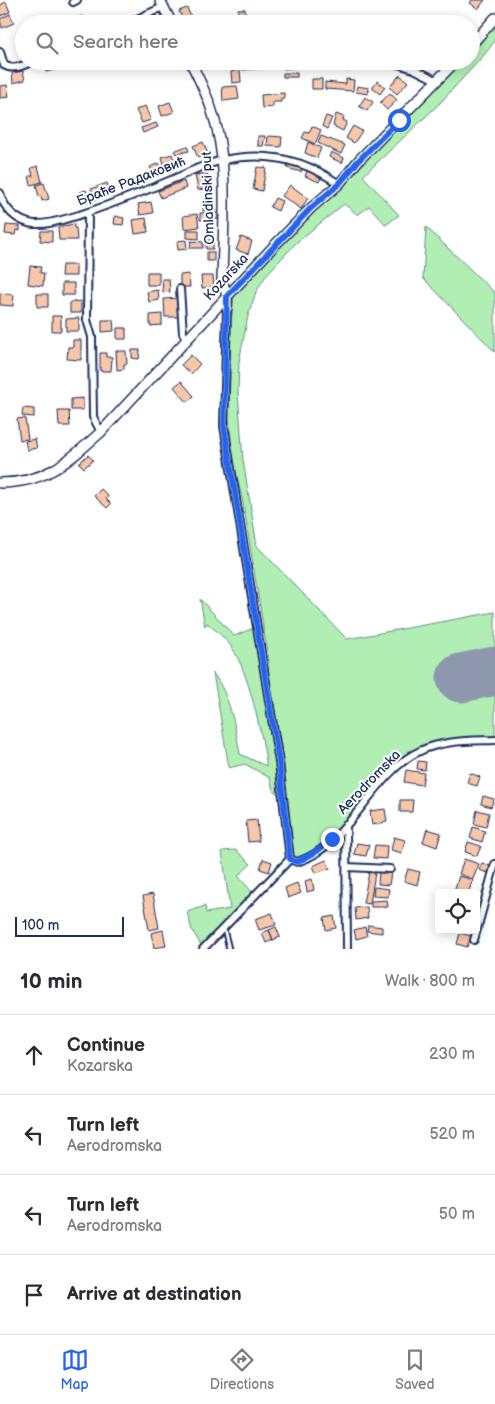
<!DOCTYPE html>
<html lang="en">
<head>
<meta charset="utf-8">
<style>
  :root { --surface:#fff; --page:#f7f7f7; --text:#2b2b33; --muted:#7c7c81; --line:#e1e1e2; --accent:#2563eb }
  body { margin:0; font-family:"Balsamiq Sans",sans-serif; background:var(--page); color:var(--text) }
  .controls { position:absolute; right:15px; bottom:15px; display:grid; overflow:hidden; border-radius:5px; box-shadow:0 2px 12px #0003 }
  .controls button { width:45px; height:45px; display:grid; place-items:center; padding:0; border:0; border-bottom:1px solid var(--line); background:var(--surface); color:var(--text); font:25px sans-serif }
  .scale { position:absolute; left:15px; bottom:12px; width:109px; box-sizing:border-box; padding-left:5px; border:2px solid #1b2f5e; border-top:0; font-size:14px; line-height:18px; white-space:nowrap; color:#1b2f5e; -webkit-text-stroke:4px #fff; paint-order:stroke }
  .stop { position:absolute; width:15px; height:15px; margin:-11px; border:4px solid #2563eb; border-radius:50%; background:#fff }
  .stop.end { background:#2563eb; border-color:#fff; box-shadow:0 1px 5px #0008 }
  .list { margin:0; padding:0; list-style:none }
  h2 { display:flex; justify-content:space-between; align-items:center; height:65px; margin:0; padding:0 20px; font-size:21px }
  h2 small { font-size:16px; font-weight:400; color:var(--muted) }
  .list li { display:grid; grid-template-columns:32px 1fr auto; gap:15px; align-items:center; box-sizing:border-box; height:80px; padding:0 20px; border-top:1px solid var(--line) }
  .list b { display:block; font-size:19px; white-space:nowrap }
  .list p { margin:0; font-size:16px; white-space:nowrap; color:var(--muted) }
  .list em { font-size:16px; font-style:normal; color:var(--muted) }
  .icon { flex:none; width:28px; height:28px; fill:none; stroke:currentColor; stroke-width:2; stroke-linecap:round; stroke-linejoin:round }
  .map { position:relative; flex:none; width:495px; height:949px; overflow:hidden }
  .search { position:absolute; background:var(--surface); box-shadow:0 2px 12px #0003; left:15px; right:15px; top:15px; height:55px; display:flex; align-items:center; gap:12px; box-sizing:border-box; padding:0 18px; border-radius:28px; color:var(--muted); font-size:19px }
  .sheet { height:385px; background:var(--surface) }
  nav { display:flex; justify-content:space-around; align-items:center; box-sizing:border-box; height:70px; border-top:1px solid var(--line); background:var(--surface); font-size:14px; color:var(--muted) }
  nav a { display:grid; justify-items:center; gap:2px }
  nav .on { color:var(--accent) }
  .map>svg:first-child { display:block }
</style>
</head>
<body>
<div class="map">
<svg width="495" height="949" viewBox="0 0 495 949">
  <rect width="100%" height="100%" fill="#fff"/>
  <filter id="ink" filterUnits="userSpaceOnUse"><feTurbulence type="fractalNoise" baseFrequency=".02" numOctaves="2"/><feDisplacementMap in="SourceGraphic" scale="10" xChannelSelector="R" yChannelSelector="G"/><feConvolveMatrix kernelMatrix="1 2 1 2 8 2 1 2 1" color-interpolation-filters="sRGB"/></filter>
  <g filter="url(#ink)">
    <path fill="#b1eeb4" stroke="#668e89" d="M495,25V41L484,55L440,103L363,176L399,215L386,225L369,206L358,215L344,204L297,242L267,274L256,292L248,316L239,362L238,392L243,460L257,546L347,639L495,612V737C471,737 445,737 423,746C413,750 402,758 394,765C370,785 325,858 294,859L290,845L284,765L267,664L269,663L244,508L233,458L229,417L231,322L234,297L317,207L462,61H471V51Z
      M426,227L495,293V352L423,278Z
      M200,599L234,636L256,627L281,797L273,790L270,778L245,764L229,768L213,673C230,696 235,726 240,754L266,766V760C261,732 248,670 232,648C226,638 216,631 207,623L205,626Z
      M236,850L251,864L238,876L253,893L201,945L192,930L187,912L205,906L206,913L230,909L222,851Z"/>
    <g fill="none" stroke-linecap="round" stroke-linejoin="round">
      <path stroke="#8d97ae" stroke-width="49" d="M461,678L495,671"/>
    </g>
    <path fill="#f8c6a8" stroke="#1b2f5e" d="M472,0H485L478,9L470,3Z
      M6,2L10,12L0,16V5Z
      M187,8L192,19L184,23L179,11Z
      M238,9H245L246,21L239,22Z
      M10,14L14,23L2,28L0,19Z
      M155,14L159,24H146L144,19Z
      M223,15L224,24H215L214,16Z
      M82,16L85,24H73L71,20Z
      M55,61L57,69L46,72L44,64Z
      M242,61H253L254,69L243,70Z
      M261,61H271L272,68L261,69Z
      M285,61H299V67L284,69Z
      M341,61H351L349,71L340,70Z
      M240,69L241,82L232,83L231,72Z
      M23,71L25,80L13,83L12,73Z
      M283,73H297V77H283Z
      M400,75L408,82L397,94L389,87Z
      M312,79H322V89H312Z
      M346,79L354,80L353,91L325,89V82L346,84Z
      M377,81L385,87L380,94L372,88Z
      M7,85L9,97L0,98V86Z
      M237,86L239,99L223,101L222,87Z
      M357,86L369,88L368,94L356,92Z
      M284,93V99H281V102H273V107L262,108L261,95Z
      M390,93L397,100L387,110L380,103Z
      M365,97L373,102L367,111L359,106Z
      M170,102L174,112L162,116L159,106Z
      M145,106L151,120L142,123L136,110Z
      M336,114L344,117L343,120L347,122L343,131L333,126Z
      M326,116L332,118L327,129L322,126Z
      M156,123L158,127L143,133L141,128Z
      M312,126L321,130L315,144L302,138L305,132L309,133Z
      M353,126L362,131L354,143L346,138Z
      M258,136H265L263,146H258Z
      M268,136L282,137L281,147L267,146Z
      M321,136L345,145L341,154L318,143Z
      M203,142L208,154L198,158L193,146Z
      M308,142L321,148L317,158L305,153Z
      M187,146L189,151L176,154L174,151Z
      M331,152L344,158L342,163L329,157Z
      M172,154L176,165L165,168L162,157Z
      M288,162L302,168L301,172L287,168Z
      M159,163L163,172L154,176L150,167Z
      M38,166L42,182L31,185L29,176H33L31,168Z
      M257,167L266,168L262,191L253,189Z
      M308,169L322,175L319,182L305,176Z
      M207,173L210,188L198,190L195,175Z
      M184,181L186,188L161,198L158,191Z
      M44,183L49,199L42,201L41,196L39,197L36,185Z
      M107,183L111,194L95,200L91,189Z
      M290,185L308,198L301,209L282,196Z
      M86,190L90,201L83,203L80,192Z
      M275,198L282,201L278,211L270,207Z
      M203,200H215V211H203Z
      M151,202L153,213L140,215L138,204Z
      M200,213H218V219L200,220Z
      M197,214L199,227L184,229L183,216Z
      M115,216L124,218L123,225L114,224Z
      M146,218L148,232L135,234L133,220Z
      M74,224V228H76L77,240H59L58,227Z
      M6,225L20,226V231L16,230L15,235L5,234Z
      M187,230H199V239L187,238Z
      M41,231H52V242L40,241Z
      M241,237L252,241L248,254L236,250Z
      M186,240L187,249L178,250L177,241Z
      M206,240H213V249H206Z
      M191,241L203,242V248H190Z
      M207,252H214V261H207Z
      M62,265H76V276H61Z
      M30,266L41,267L40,273H44L43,286L28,284Z
      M147,272H159V285H147Z
      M189,274L190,287H180V275Z
      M201,276H213L214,287L202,288Z
      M162,279H169L170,292L163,293Z
      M62,283H74V295H62Z
      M158,290L159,300L149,302L147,292Z
      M0,293L14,295L13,306L0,305Z
      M37,294H48V307H37Z
      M179,298V317H165L164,299Z
      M81,301V313H70V302Z
      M162,314V325L150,326V315Z
      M52,316H61V331H52Z
      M79,318V331H66V319Z
      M102,320H113L114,331L102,332Z
      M117,328H126V339H117Z
      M73,340H81V360L67,359L68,347H73Z
      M132,350H140L139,359L132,358Z
      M116,351H126L127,364H124V369L117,370Z
      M100,353H106V357H112L111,371H100Z
      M191,355L200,364L191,374L181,365Z
      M181,381L194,396L187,402L174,387Z
      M83,398V410H71V399Z
      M23,408L34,409V417L22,416Z
      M58,411H69L70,426H59Z
      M25,418L28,439L20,440L17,419Z
      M35,439L37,448L27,450L25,441Z
      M88,455L93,460L84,468L79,463Z
      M101,489L108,496L106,499L111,504L107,508L94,496Z
      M418,761L426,762L425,770L417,769Z
      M406,770L424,773L422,785L404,782Z
      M470,773L480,777L477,786L467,783Z
      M483,796L494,799L491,807L481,804Z
      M400,800H413L412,812H400Z
      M385,809L387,822L372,825L370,811Z
      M477,810L489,813L486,827L474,824Z
      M257,820L259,841L248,842L246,821Z
      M473,827L485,831L482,842L470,838Z
      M427,829L441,833L437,847L423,842Z
      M394,837L405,840L402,853L391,850Z
      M468,842L481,846L477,856L465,852Z
      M357,843L369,845L366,856L354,854Z
      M375,845L387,846L386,859L373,858Z
      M263,859L272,862L269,872L260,869Z
      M464,859L479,864L473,879L459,874Z
      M326,860L330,868L316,873L313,866Z
      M482,863L490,866L488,873L479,870Z
      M408,869L420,872L417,885L404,881Z
      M369,872L375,873L370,904L363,903Z
      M379,872L391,873L389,885L378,884Z
      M459,876L473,880L468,893L454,891Z
      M312,879L314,890L307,892L305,881Z
      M297,883L301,893L288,898L285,888Z
      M374,887L389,889L388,897L373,896Z
      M153,894L159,928L149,930L143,896Z
      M387,900L388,907H371V901Z
      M367,907L368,918L356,920L355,908Z
      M272,913L276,925L259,930L255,919Z
      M334,916L336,928L326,930L324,918Z
      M368,925L382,927V933L367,931Z
      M276,927L280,937L273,940L269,930Z
      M365,927L367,936L356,939L354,930Z
      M163,930L166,946L154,948L151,933Z
      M269,930L273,940L266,943L262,933Z
      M460,933L471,936L467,947L457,944Z"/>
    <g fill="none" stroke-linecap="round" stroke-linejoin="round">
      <defs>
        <path id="lane" d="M224,929L229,949"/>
        <path id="street" d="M73,2L77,0
          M126,24L163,7
          M0,52L4,65C13,71 24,65 34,61
          M388,61L414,69L438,81
          M0,193C4,209 17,222 34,224C49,225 65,219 79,215C110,205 140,193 171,180C188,173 206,163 224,160C266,151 305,160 339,184
          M88,212L87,320L92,337L93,417L101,432
          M180,289L183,333L186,339
          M227,308L224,426L279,762L290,859L297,862C347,848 373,772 420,751C443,740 470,741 495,740
          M346,824L347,949
          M347,867L390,869
          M474,940L495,864
          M203,949L290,859"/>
        <path id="secondary" d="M160,0L172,24
          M471,45L495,18
          M190,61C198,77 207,94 212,111C230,164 223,225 222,280L227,296V308
          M0,483C47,483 68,461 101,432L273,247L311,208L339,184L358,161L456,61"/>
      </defs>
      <use href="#lane" stroke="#1b2f5e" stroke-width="7"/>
      <use href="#street" stroke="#1b2f5e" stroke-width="10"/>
      <use href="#secondary" stroke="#1b2f5e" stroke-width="12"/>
      <use href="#lane" stroke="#fff" stroke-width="3"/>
      <use href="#street" stroke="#fff" stroke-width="6"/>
      <use href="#secondary" stroke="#fff" stroke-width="9"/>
    </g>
  </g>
  <g fill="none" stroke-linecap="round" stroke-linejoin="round" filter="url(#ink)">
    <path stroke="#2563eb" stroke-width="6" d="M332,839L317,851L297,862L290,859L279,762L224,426L227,296L311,208L339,184L358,161L399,120"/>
  </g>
  <g text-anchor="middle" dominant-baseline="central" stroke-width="4" stroke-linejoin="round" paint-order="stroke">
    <g font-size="14" fill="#1b2f5e" stroke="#fff">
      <text transform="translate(131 181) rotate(-21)">Браће Радаковић</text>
      <text transform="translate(208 198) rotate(-92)">Omladinski put</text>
      <text transform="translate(226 277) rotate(-47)">Kozarska</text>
      <text transform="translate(369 782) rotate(-46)">Aerodromska</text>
    </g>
  </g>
</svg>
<div class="controls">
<button><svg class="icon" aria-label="locate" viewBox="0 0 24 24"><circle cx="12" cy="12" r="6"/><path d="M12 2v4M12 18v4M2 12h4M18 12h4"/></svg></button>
</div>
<div class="scale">100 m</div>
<div class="stop" style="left:399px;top:120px"></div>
<div class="stop end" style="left:332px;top:839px"></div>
<div class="search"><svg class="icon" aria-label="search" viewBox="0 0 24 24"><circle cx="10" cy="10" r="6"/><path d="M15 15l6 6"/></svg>Search here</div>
</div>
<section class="sheet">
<h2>10 min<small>Walk · 800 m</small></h2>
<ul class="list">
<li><svg class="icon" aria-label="ahead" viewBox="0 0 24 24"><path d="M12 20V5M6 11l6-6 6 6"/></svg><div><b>Continue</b><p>Kozarska</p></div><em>230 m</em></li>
<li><svg class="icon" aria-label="left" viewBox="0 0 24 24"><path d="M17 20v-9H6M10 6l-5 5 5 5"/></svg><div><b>Turn left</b><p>Aerodromska</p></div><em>520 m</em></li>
<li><svg class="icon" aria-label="left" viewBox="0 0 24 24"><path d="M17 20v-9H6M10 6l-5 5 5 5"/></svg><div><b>Turn left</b><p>Aerodromska</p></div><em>50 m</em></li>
<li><svg class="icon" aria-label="arrive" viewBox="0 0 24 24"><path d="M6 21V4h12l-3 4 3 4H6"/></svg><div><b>Arrive at destination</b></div></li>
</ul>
</section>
<nav>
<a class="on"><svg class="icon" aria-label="map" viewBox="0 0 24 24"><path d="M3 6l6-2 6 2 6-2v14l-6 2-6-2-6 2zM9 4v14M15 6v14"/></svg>Map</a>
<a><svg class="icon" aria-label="directions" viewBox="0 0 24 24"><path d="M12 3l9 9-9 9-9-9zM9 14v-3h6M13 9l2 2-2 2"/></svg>Directions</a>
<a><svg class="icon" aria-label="saved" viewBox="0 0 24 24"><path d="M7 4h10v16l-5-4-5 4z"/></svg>Saved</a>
</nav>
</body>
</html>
